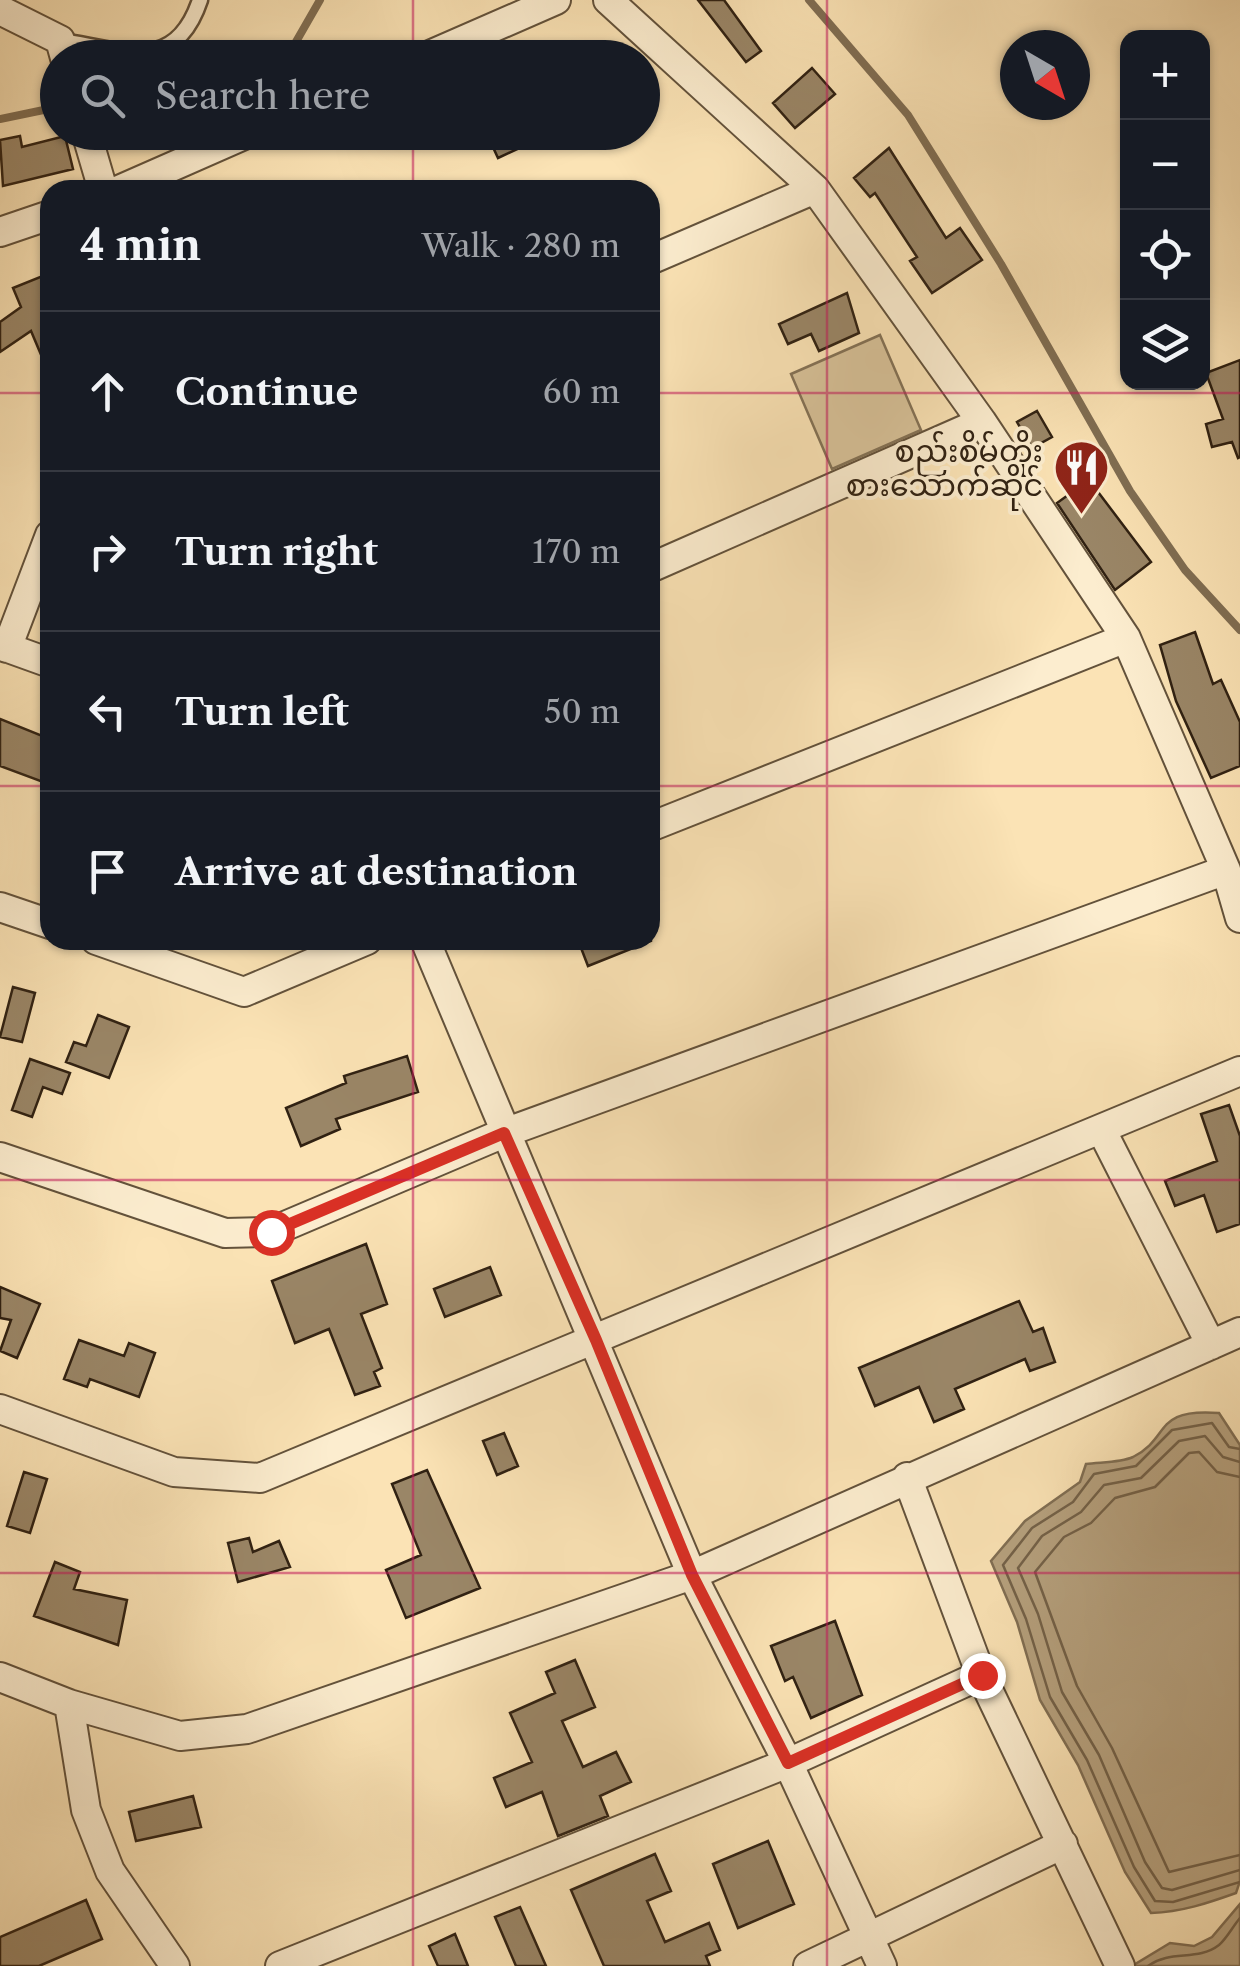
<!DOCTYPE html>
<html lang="en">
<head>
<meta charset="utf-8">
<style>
  :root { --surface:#171b24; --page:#242831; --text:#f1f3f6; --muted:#9ea1a6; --line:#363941 }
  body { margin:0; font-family:"Libre Caslon Text","Noto Sans Myanmar",serif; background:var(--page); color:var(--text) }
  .controls { position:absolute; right:30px; top:30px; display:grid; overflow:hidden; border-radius:20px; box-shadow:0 2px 8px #0004 }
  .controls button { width:90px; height:90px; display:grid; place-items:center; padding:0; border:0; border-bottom:2px solid var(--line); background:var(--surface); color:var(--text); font:50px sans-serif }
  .compass { position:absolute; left:1000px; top:30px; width:90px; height:90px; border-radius:50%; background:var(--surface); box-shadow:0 2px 8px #0004; rotate:141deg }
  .stop { position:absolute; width:30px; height:30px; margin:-22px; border:8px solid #d93025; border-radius:50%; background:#fff }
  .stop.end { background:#d93025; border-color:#fff; box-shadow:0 2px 10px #0008 }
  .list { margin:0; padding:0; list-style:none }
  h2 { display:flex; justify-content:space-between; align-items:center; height:130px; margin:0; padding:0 40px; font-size:42px }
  h2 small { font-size:32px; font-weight:400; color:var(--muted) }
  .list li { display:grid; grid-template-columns:65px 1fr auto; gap:30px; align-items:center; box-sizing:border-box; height:160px; padding:0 40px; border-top:2px solid var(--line) }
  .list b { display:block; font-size:38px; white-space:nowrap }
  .list em { font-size:32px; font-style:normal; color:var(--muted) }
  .icon { flex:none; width:55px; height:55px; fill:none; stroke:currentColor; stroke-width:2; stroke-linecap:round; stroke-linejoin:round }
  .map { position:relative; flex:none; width:1240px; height:1966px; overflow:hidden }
  .search { position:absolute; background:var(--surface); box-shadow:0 2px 8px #0004; left:40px; top:40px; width:620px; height:110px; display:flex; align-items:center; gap:25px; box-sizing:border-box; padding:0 35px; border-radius:55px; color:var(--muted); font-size:38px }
  .panel { position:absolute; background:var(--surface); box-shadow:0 2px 8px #0004; left:40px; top:180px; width:620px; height:770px; border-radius:30px }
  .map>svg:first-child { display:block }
</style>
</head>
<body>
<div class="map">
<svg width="1240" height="1966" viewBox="0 0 1240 1966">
  <rect width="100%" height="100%" fill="#fbe3b5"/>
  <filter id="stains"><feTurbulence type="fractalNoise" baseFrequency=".002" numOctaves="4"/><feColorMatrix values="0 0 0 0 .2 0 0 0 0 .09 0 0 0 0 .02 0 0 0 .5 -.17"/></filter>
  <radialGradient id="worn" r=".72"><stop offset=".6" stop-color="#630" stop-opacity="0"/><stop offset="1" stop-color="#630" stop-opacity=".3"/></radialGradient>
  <path fill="#d8c299" stroke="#847256" stroke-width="2.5" d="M880,335L921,430L832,469L791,374Z"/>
  <path fill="#b6a17e" stroke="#806e53" stroke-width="2.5" d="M1219,1413L1240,1445V1881L1236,1893C1208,1903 1182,1912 1151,1913L1125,1872L1078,1765L1040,1700L1017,1622L991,1561L1025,1521L1080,1482L1086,1464C1100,1462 1120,1463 1133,1457C1172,1437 1152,1408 1219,1413Z
    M1240,1904V1966H1132L1170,1943L1194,1946L1212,1937Z"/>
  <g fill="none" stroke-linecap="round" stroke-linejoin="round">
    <path stroke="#736148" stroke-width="2.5" d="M1240,1449L1229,1447L1212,1423L1172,1430L1136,1466L1094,1474L1073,1502L1032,1528L1003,1565L1026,1619L1050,1697L1087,1760L1134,1867L1155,1901L1173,1902L1240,1882
      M1240,1462L1223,1457L1205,1436L1179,1441L1141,1478L1104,1485L1081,1512L1042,1536L1018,1568L1038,1614L1062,1692L1099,1755L1145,1862L1162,1888L1172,1890L1240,1870
      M1240,1477L1217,1472L1199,1452L1189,1453L1155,1487L1115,1498L1091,1523L1064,1537L1035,1572L1077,1686L1112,1748L1169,1872L1240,1855
      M1148,1966C1171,1949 1197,1962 1219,1945C1227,1938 1233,1926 1240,1918"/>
    <path stroke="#806e53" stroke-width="8" d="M809,0L908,115L1001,264L1130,491L1185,570L1240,630
      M278,58L293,47L320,0
      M0,119L58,107"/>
  </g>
  <path fill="#9a8667" stroke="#302112" stroke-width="2.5" d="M698,0H724L761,51L746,62Z
    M812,68L835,94L795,128L773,103Z
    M486,132H554L498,158Z
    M20,136L22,147L65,136L73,169L3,186L0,140Z
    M889,148L946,238L960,228L982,260L932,293L910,261L917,257L875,193L870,197L854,178Z
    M50,273V376L31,331L0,352V322L21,307L13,288Z
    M847,293L859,333L819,351L811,334L788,344L779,324Z
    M1240,360V457L1238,458L1232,442L1212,447L1206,424L1223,419L1206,373Z
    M1037,411L1052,437L1032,448L1017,422Z
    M1089,480L1151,562L1115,590L1057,503Z
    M1195,632L1213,684L1221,680L1240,722V766L1211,778L1176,701L1160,645Z
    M0,719L50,739V764L43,782L0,766Z
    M578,940H651V941L588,966Z
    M13,987L35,993L22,1042L0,1037Z
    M98,1015L129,1027L109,1078L66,1062L74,1042L86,1046Z
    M407,1056L418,1092L336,1119L340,1129L301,1146L286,1108L346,1083L344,1076Z
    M30,1059L70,1073L62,1094L43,1087L32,1117L12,1110Z
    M1229,1105L1240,1136V1224L1217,1232L1204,1195L1175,1206L1165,1181L1217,1161L1201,1114Z
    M366,1244L387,1304L361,1314L382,1368L374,1372L380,1386L355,1395L329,1329L295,1343L272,1281Z
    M490,1267L501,1295L445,1317L434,1289Z
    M0,1287L40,1304L17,1358L0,1351L11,1320L0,1318Z
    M1019,1301L1033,1332L1043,1328L1055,1362L1030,1371L1025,1359L955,1389L964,1409L934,1422L919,1387L875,1406L859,1368Z
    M79,1340L124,1356L129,1343L155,1353L139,1397L90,1379L87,1387L64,1379Z
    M504,1433L518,1466L497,1475L483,1441Z
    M427,1470L480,1588L406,1618L386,1570L421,1555L392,1484Z
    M24,1472L47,1479L30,1533L7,1526Z
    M249,1538L253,1552L279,1541L290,1567L238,1582L228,1543Z
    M55,1562L80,1572L74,1589L127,1600L118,1645L34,1616Z
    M835,1621L862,1695L811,1718L793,1677L785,1681L771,1646Z
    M575,1660L595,1707L562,1721L583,1767L616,1752L631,1782L600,1796L608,1816L558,1836L542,1792L506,1807L494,1778L532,1762L510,1713L555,1693L546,1672Z
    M193,1796L201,1827L136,1841L129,1812Z
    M768,1841L794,1904L738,1928L713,1864Z
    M655,1854L671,1891L647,1901L665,1942L709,1923L720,1950L706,1956L710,1966H604L571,1890Z
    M86,1900L102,1939L39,1966H0V1937Z
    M520,1907L546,1966H516L495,1917Z
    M455,1934L468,1966H438L429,1946Z"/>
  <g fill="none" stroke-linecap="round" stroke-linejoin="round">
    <defs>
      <path id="service" d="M61,41C122,50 175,75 200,0"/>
      <path id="minor" d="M608,0L815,189L982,422L1126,638L1226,870L1240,918
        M0,10L60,40L65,58
        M423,58L556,0
        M86,132L103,190
        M119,190L251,132
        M0,232L50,215
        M650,260L815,189
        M650,568L982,422
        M0,645L50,663
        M7,648L50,535
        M650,827L1126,638
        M0,907L50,924
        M96,940L244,992L367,940
        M425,940L692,1575L788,1763L882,1966
        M1101,1129L1211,1345
        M0,1157L225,1233L271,1232L504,1133L1226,870
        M0,1409L174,1472L260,1478L1240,1071
        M907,1477L981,1675L1120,1966
        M0,1677L69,1704L180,1736L247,1729L692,1575L1240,1332
        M69,1704L86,1810L110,1871L175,1966
        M280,1966L788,1763L981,1675
        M808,1966L1063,1844"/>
    </defs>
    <use href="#service" stroke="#63523b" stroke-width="19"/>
    <use href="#minor" stroke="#63523b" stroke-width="32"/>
    <use href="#service" stroke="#fcedcf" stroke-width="14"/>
    <use href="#minor" stroke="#fcedcf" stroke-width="28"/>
  </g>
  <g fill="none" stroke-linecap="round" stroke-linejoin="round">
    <path stroke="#d93025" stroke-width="12" d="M271,1232L504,1133L596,1340L692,1575L788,1763L982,1675"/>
  </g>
  <path fill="none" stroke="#c2185b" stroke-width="2.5" stroke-opacity="0.55" d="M413,0V58M827,0V1966M413,132V190M0,393H50M650,393H1240M0,786H50M650,786H1240M413,940V1966M0,1180H1240M0,1573H1240"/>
  <defs>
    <symbol id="restaurant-pin" viewBox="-11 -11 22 30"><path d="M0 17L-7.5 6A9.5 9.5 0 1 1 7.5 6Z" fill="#8f2418" stroke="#fcedcf"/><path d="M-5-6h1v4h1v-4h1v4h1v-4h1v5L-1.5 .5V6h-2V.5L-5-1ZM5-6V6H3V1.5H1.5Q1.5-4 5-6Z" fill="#fff"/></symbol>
  </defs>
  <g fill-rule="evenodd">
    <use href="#restaurant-pin" x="1050" y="436" width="63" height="86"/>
  </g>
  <g text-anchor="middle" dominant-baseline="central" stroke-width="8" stroke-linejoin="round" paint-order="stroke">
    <g font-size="30" fill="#302112" stroke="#fcedcf" text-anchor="end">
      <text x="1043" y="451">စည်းစိမ်တိုး<tspan x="1043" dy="34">စားသောက်ဆိုင်</tspan></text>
    </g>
  </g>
  <rect width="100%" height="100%" filter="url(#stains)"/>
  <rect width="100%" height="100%" fill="url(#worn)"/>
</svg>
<div class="controls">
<button>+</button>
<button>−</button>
<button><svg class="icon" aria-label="locate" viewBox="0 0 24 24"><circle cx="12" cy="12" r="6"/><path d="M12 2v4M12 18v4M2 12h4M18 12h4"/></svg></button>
<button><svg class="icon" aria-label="layers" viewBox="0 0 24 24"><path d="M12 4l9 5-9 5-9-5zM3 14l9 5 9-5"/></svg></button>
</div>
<svg class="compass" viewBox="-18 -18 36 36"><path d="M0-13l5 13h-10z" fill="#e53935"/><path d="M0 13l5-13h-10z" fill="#9ea1a6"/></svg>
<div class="stop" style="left:271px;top:1232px"></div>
<div class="stop end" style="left:982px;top:1675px"></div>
<div class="search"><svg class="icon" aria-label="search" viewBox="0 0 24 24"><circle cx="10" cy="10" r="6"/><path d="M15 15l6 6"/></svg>Search here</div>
<section class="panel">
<h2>4 min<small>Walk · 280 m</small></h2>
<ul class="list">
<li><svg class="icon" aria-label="ahead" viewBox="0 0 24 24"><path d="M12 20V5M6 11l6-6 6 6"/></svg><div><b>Continue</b></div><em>60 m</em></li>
<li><svg class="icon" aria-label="right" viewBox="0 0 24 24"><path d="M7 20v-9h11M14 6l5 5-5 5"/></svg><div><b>Turn right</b></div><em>170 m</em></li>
<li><svg class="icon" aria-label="left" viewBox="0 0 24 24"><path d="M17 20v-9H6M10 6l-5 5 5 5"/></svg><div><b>Turn left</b></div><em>50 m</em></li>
<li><svg class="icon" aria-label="arrive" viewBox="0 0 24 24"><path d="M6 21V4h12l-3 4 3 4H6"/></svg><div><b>Arrive at destination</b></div></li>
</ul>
</section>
</div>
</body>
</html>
